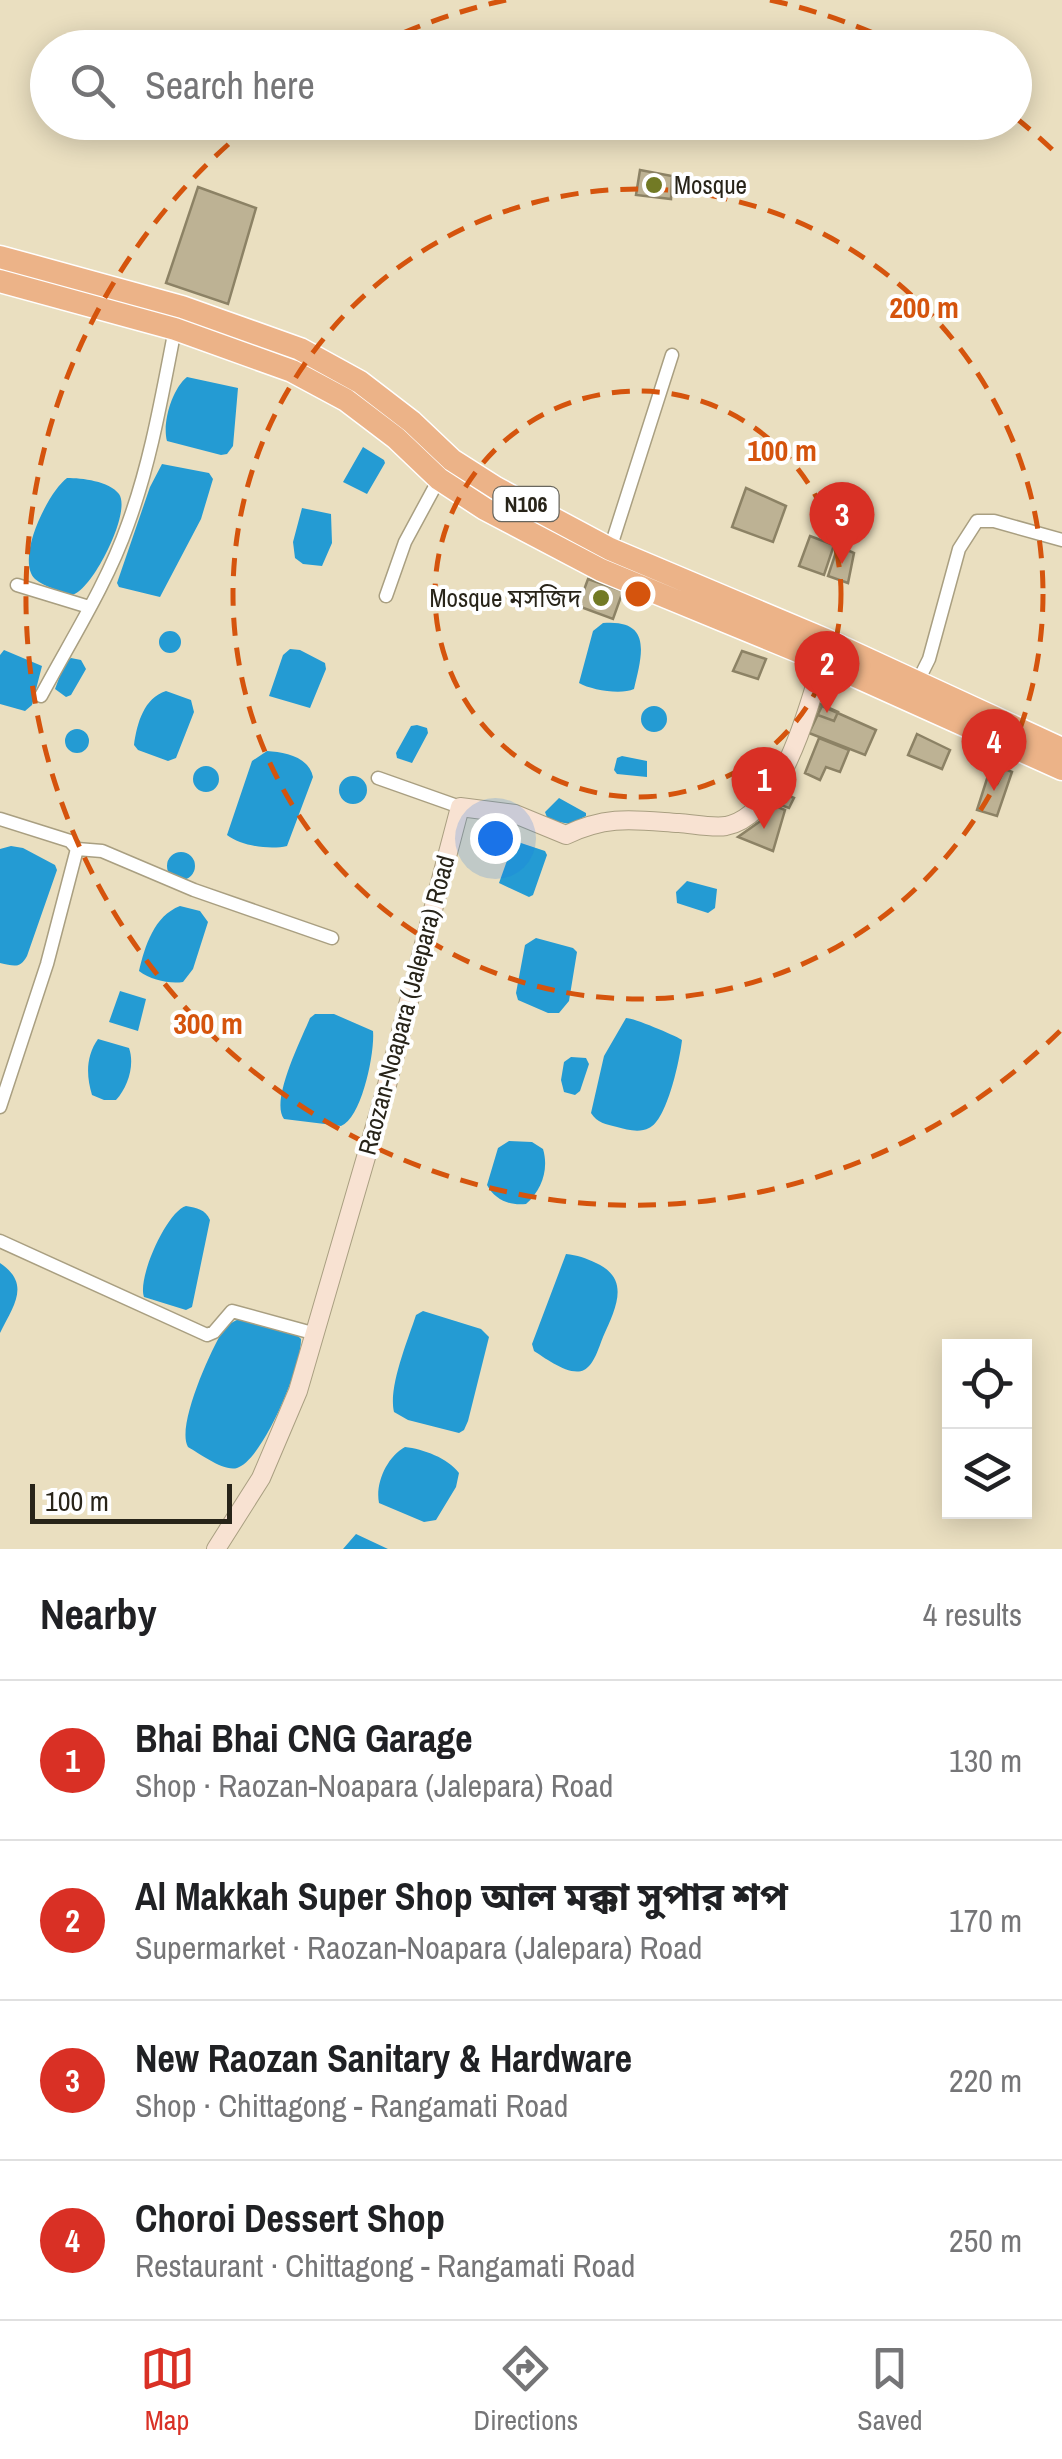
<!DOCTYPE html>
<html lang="en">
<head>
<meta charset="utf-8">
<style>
  :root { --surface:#fff; --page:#f6f6f6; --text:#202124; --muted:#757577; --line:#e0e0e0; --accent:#d93025 }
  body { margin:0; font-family:"Archivo Narrow","Noto Sans Bengali",sans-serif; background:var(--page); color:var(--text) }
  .controls { position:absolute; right:30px; bottom:30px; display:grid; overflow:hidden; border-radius:0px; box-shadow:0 5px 25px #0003 }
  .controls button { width:90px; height:90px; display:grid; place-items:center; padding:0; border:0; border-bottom:2px solid var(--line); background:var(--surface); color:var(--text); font:50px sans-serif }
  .scale { position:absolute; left:30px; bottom:25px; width:202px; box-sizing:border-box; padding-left:10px; border:5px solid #282419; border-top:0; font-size:28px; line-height:35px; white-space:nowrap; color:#282419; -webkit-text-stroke:8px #fff; paint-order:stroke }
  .you { position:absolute; left:495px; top:838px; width:35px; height:35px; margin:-25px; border:8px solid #fff; border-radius:50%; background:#1a73e8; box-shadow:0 0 0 15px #1a73e833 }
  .badge { display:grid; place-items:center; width:65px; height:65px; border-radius:50%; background:var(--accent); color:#fff; font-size:32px; font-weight:700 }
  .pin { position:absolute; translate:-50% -82px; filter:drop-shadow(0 2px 5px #0008) }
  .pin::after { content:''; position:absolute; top:52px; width:35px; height:30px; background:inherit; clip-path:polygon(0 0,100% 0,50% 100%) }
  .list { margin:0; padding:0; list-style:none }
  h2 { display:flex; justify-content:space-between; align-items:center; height:130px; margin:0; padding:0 40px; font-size:42px }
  h2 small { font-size:32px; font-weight:400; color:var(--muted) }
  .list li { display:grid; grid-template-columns:65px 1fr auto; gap:30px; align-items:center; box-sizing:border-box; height:160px; padding:0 40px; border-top:2px solid var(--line) }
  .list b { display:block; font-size:38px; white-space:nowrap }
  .list p { margin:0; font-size:32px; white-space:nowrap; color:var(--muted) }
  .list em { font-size:32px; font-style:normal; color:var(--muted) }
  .icon { flex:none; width:55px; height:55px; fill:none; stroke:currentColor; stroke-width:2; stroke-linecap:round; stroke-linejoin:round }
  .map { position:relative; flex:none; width:1062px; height:1549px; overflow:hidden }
  .search { position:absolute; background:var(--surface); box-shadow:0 5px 25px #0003; left:30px; right:30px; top:30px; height:110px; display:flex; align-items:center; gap:25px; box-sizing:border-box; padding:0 35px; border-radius:55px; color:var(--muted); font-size:38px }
  .sheet { height:770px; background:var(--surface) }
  nav { display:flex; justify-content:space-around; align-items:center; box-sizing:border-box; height:140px; border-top:2px solid var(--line); background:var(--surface); font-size:28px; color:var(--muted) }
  nav a { display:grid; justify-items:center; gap:5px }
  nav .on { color:var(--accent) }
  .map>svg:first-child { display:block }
</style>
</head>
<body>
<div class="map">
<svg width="1062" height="1549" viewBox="0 0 1062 1549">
  <rect width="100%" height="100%" fill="#eadfc0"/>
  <path fill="#249bd3" d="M187,377L238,388L233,446L227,454L221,455L167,441C162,423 172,389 187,377Z
    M363,447L384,460L385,463L367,494L343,482Z
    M162,464L209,473L213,479L201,519L160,597L119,587L117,583L150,487Z
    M67,478C82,478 109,481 119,494C132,512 92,591 72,595C61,591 44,587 35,579C15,559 48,492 67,478Z
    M302,508L331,514L332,543L322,566L303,564L295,558L293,542Z
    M603,623C653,619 642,655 634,689C621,695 591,690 579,683L593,631Z
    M159 642a11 11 0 1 1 22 0a11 11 0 1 1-22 0Z
    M290,649L300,650L325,663L326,669L310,708L269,696L283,655Z
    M4,650L42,666L32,705L25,711L0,704V655Z
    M71,658L81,660L86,669L71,695L66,697L55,689L65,662Z
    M166,691L191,700L194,712L176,758L168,761L138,750L134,745C137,723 144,698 166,691Z
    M641 719a13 13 0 1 1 26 0a13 13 0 1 1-26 0Z
    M417,725L427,728L428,733L412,763L397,758L396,753L411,726Z
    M65 741a12 12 0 1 1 24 0a12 12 0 1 1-24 0Z
    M267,751C285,752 309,757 313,777L287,846C270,850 241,846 227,835L252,761Z
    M622,756L647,761V777L617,774L614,770L617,758Z
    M193 779a13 13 0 1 1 26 0a13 13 0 1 1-26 0Z
    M339 790a14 14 0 1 1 28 0a14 14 0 1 1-28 0Z
    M559,798L586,813V816L570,824L548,820L545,812Z
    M518,842L545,851L547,855L533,895L529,897L499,883L513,844Z
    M11,846L23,848L55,865L57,870L27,956C20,969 14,966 0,963V849Z
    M167 866a14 14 0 1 1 28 0a14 14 0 1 1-28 0Z
    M687,881L717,889L715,908L708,913L677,903L676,892Z
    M180,906L200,911L208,922L193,969L183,982C169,984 151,980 139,971C145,946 154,916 180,906Z
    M536,938L573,948L577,952L569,1001L559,1013H548L518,1000L516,993L525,945Z
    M120,991L146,999L138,1031L109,1022Z
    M315,1014H334L373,1031C375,1052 362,1118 341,1126L284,1119C270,1101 301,1040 310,1018Z
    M626,1018C634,1018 674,1035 682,1040C680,1059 667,1121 649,1128C640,1133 627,1130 617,1127C606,1124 597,1123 591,1113L604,1056Z
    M98,1039L129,1048C135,1065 128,1087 116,1100H104L92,1095C86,1075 86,1056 98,1039Z
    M571,1057L586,1058L589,1064L580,1091L575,1095L564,1092L561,1080L564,1062Z
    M509,1141L532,1142L543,1149C549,1169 542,1190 526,1204C510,1206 495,1200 487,1185L498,1148Z
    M186,1206C197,1208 205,1209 210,1220L192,1307L186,1310L144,1297C137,1278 167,1211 186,1206Z
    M566,1254C577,1255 586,1258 596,1263C631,1279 616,1308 603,1337C599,1347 594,1365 584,1370C570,1377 545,1358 534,1351L532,1344Z
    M0,1263C31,1284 14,1305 0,1333Z
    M423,1311L481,1329L489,1337L468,1421L464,1430L459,1433L408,1420L394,1412C388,1387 408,1340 416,1315Z
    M242,1318L297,1335L301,1339C302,1365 263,1460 237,1468C224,1472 199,1453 188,1447C176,1427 210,1352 222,1332C227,1325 233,1321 242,1318Z
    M405,1447C423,1449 448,1458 459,1473L456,1487L436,1520L424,1522L379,1503C375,1483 387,1457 405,1447Z
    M356,1534L388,1549H343Z"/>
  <path fill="#bdb294" stroke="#8c8265" stroke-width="2.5" d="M640,170L672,176L671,199L636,195Z
    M198,187L256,208L228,304L166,283Z
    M746,488L786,506L773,542L732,527Z
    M810,536L834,545L824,575L799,566Z
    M838,546L854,553L848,583L828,576Z
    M588,579L623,591L613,619L578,606Z
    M742,651L766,659L758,679L733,671Z
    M820,704L838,712L834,721L815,714Z
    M822,706L876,730L865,755L809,733Z
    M917,734L950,750L942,769L908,755Z
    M819,738L849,750L840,772L826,767L820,780L805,773Z
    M992,763L1012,772L997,816L977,810Z
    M780,792L794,798L789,808L775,803Z
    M773,805L785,810L773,851L738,837L759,822Z"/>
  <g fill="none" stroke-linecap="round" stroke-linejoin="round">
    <defs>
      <path id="minor" d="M610,549L672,355
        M17,585L89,607
        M386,596L405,542L439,479
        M918,681L929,659L959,549L977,521H994L1062,540
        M41,696C71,640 107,584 128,524C151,461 162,395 175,329
        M378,778L460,807
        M0,819L70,841L77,849L47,964L0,1107
        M77,849L102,851L194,890L332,938
        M0,1241L207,1335L214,1332L232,1311L316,1334"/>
      <path id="secondary" d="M216,1549L261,1478L298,1391L387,1085L460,807L515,814L566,835C608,815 634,820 679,823C693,824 712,828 726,826C783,815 811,700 825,651"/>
      <path id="trunk" d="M0,257L182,307L300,349L360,382L412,422L452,460L496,488L610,549L828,641L1062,749
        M0,281L175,329L292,371L346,400L396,438L439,479L485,509L601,570L822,661L1062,769"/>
    </defs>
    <use href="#minor" stroke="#a99f81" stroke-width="15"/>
    <use href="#secondary" stroke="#a99f81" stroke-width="20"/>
    <use href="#trunk" stroke="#fff" stroke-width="25"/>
    <use href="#minor" stroke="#fff" stroke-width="12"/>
    <use href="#secondary" stroke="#f8e2d2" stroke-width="18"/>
    <use href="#trunk" stroke="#ecb388" stroke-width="22"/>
  </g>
  <g fill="none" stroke="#d5540d" stroke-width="5" stroke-dasharray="18 12">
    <circle cx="638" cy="594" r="203"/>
    <circle cx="638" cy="594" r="405"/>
    <path d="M1060 1031A608 608 0 1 1 251 125M376 45A608 608 0 0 1 506 0M770 0A608 608 0 0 1 900 45M1016 118A608 608 0 0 1 1060 157"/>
  </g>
  <g fill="#727a25" stroke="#fff" stroke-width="4">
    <circle cx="654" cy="185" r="10"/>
    <circle cx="601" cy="598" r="10"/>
  </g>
  <g text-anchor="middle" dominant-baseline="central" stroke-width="8" stroke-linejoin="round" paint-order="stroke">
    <rect fill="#fff" stroke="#68665e" stroke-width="2.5" x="493.5" y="487" width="65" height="34" rx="8"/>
    <g font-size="22" font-weight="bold" fill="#282419">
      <text x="526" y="504">N106</text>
    </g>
    <g font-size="25" fill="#282419" stroke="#fff" text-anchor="start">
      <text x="674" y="185">Mosque</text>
      <text x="581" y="598" text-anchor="end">Mosque মসজিদ</text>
    </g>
    <g font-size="25" fill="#282419" stroke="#fff">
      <text transform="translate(406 1005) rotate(-75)">Raozan-Noapara (Jalepara) Road</text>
    </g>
  </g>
  <circle cx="638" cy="594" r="15" fill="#d5540d" stroke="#fff" stroke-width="5"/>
  <g font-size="30" text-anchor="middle" font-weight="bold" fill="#d5540d" stroke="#fff" stroke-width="8" stroke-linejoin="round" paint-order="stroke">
    <text x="924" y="318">200 m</text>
    <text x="782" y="461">100 m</text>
    <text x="208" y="1034">300 m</text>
  </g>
</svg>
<div class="controls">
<button><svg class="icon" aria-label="locate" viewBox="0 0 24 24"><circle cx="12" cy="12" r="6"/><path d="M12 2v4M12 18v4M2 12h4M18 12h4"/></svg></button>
<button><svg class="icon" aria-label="layers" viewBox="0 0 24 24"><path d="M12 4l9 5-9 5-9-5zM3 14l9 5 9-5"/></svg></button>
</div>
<div class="scale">100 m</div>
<div class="you"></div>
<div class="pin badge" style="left:764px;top:829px">1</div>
<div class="pin badge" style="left:827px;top:713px">2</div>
<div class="pin badge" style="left:842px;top:564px">3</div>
<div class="pin badge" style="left:994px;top:791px">4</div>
<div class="search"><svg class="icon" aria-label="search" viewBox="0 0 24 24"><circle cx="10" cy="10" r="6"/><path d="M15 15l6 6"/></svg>Search here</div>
</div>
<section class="sheet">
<h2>Nearby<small>4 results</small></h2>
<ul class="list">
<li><span class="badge">1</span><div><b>Bhai Bhai CNG Garage</b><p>Shop · Raozan-Noapara (Jalepara) Road</p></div><em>130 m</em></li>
<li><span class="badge">2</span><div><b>Al Makkah Super Shop আল মক্কা সুপার শপ</b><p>Supermarket · Raozan-Noapara (Jalepara) Road</p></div><em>170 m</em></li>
<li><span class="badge">3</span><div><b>New Raozan Sanitary &amp; Hardware</b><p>Shop · Chittagong - Rangamati Road</p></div><em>220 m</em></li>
<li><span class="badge">4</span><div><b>Choroi Dessert Shop</b><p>Restaurant · Chittagong - Rangamati Road</p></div><em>250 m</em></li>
</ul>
</section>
<nav>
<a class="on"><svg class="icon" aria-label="map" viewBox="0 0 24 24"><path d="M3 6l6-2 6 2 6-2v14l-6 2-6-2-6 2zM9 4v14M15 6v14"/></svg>Map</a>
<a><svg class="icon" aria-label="directions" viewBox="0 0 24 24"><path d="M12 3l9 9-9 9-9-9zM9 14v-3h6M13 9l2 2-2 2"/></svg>Directions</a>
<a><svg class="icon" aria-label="saved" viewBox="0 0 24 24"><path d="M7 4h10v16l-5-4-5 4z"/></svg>Saved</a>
</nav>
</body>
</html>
